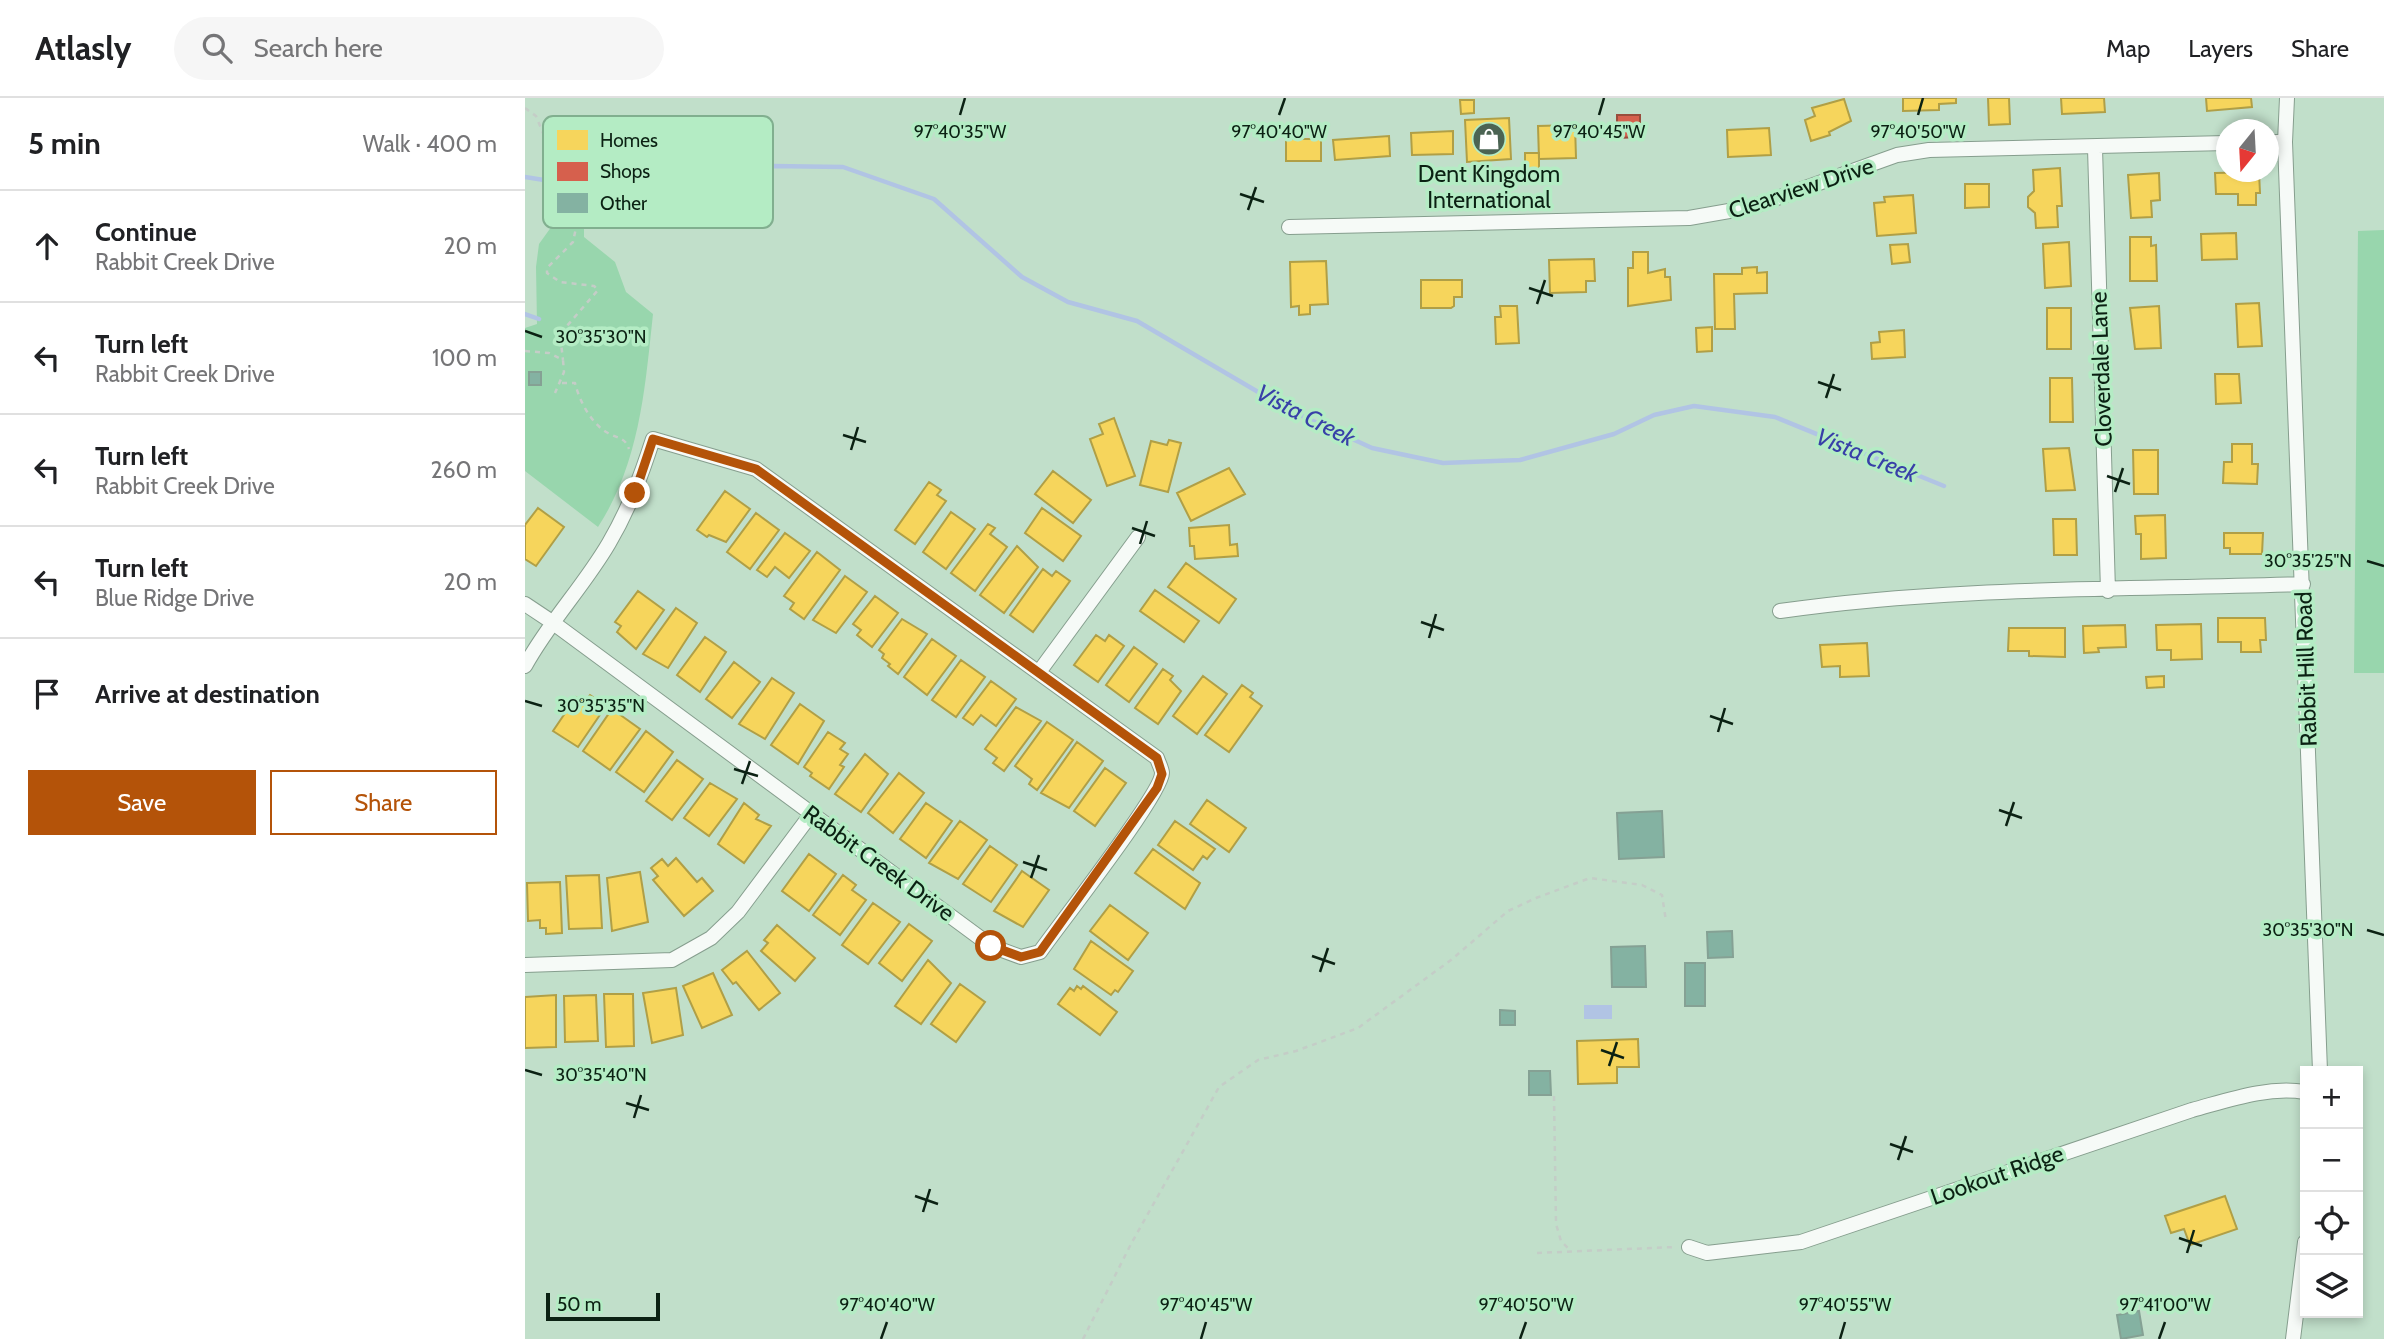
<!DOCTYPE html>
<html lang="en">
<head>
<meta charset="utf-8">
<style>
  :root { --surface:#fff; --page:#f6f6f6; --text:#202124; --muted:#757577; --line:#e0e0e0; --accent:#b45309 }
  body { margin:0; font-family:Cabin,sans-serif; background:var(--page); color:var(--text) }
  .controls { position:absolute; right:21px; bottom:21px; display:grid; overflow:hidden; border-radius:0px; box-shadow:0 4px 10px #0003 }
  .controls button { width:63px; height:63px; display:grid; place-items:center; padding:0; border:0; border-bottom:2px solid var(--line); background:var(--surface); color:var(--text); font:35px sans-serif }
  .compass { position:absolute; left:1691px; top:21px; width:63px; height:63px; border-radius:50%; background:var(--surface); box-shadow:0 4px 10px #0003; rotate:198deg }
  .scale { position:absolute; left:21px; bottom:18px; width:114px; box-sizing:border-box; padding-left:7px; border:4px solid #0b2113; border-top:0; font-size:19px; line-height:24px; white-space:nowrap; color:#0b2113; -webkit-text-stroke:5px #b4ecc4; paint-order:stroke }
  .stop { position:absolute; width:21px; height:21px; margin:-16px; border:5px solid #b45309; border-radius:50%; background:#fff }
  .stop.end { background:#b45309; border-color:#fff; box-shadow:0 2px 7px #0008 }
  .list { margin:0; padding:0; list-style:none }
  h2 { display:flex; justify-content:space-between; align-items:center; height:91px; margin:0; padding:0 28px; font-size:30px }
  h2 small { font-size:23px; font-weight:400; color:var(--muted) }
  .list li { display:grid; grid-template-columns:46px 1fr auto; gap:21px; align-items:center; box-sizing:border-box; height:112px; padding:0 28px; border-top:2px solid var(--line) }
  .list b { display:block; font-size:26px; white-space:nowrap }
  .list p { margin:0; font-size:23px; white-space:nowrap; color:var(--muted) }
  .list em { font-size:23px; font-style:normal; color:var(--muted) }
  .actions { display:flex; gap:14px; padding:21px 28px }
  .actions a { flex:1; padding:16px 0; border:2px solid var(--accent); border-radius:0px; text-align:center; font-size:24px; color:var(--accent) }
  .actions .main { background:var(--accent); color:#fff }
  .icon { flex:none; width:38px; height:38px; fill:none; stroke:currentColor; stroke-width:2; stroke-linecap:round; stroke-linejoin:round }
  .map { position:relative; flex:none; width:1859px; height:1241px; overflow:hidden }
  header { display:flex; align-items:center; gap:42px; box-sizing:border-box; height:98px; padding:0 35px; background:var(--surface); border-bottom:2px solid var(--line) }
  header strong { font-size:33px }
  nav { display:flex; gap:38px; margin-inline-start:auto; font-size:24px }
  .search { width:490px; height:63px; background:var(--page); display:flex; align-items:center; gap:18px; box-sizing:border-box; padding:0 24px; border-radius:38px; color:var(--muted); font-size:26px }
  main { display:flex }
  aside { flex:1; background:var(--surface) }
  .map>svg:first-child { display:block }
</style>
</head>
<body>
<header>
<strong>Atlasly</strong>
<div class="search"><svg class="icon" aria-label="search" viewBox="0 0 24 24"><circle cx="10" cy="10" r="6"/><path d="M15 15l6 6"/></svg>Search here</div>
<nav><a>Map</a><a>Layers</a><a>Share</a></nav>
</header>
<main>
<aside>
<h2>5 min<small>Walk · 400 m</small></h2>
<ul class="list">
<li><svg class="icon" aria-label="ahead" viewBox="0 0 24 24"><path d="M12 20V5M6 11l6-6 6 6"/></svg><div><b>Continue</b><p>Rabbit Creek Drive</p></div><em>20 m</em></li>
<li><svg class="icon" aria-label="left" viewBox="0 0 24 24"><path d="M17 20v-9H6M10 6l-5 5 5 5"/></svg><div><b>Turn left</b><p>Rabbit Creek Drive</p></div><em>100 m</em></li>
<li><svg class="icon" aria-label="left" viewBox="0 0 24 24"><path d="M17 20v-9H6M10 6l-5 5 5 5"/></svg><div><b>Turn left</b><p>Rabbit Creek Drive</p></div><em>260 m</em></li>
<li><svg class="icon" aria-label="left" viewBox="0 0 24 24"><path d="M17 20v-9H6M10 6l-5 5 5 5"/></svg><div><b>Turn left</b><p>Blue Ridge Drive</p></div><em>20 m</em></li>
<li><svg class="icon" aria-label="arrive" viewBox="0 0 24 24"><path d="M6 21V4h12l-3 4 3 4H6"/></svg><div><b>Arrive at destination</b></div></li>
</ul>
<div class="actions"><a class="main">Save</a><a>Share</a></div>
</aside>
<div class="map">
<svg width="1859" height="1241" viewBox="0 0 1859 1241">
  <rect width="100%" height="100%" fill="#c1dfca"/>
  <path fill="#98d6ad" d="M42,107L59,110V139L90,164L101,194L128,216C120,290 115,364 73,429L0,373V230L12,226L11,169L14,146Z
    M1859,132V575H1829L1833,133Z"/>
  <path fill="#b1c4e4" d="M1059,907H1087V921H1059Z"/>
  <path fill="#f6d55c" stroke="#b09f46" stroke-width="2" d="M1378,0H1431V5L1414,6V12L1378,13Z
    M1463,0H1484L1485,26L1464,27Z
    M1536,0H1579L1580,14L1537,16Z
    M1681,0H1726L1727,9L1682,13Z
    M1319,1L1326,23L1304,34L1305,37L1286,43L1280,22L1290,18L1287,10Z
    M935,2H949V15L936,16Z
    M984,20L986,61L942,64L940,22Z
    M1050,27L1051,60L1014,61L1013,28Z
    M1244,30L1246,57L1203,59L1202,32Z
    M928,33V56L887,57L886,35Z
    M864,38L865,58L810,62L808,42Z
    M761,41H796V63H761Z
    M1000,55H1014V72H1000Z
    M1535,70L1537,108H1532L1533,129L1511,130L1510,115L1503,109V99L1509,93L1508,72Z
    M1734,74L1735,95H1731V107H1713V96H1691L1690,75Z
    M1634,75L1635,102L1626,103L1627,119L1606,120L1603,77Z
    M1440,86H1464V109L1440,110Z
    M1388,97L1391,135L1352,138L1349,105L1360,104L1359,99Z
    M1711,135L1712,161L1677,162L1676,136Z
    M1605,139H1626V148L1631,147L1632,183H1605Z
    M1544,144L1546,188L1520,190L1518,146Z
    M1383,146L1385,164L1367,166L1365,147Z
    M1108,154H1123V175L1140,171V179H1145L1146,202L1103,208V170H1108Z
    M1069,161L1070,183H1061V194L1025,195L1024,162Z
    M801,163L803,206L785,207V216L774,217V208L766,209L765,164Z
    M1232,169V175L1242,174V195L1209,196L1210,231H1190L1189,176H1217V170Z
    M896,182H937V199H929V208L926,210H896Z
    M1734,205L1737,248L1713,249L1711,206Z
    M975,208H992L994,245L971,246L970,219H976Z
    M1634,208L1636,250L1610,251L1605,210Z
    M1522,210H1546V251H1522Z
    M1187,229V253L1172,254L1171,230Z
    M1379,232L1380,259L1347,261L1346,245L1355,244L1354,234Z
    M1690,276H1714L1716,305L1691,306Z
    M1525,280H1547L1548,324H1525Z
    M589,320L610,378L582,388L565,341L578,336L574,326Z
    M644,342L656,345L643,394L615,387L626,343L642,347Z
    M1707,346H1727V366H1733L1732,386L1698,385L1699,364H1707Z
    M1544,350L1550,392L1521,393L1518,351Z
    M1608,352H1633V396H1609Z
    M704,370L720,396L666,423L652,395Z
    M528,373L566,402L548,425L510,396Z
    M404,384L416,392L412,397L421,403L390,446L370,432Z
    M200,393L225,411L201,444L184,437L182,439L172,432Z
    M13,410L39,429L11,468L0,461V427Z
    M517,410L556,438L538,463L500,435Z
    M426,414L450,431L421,471L398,454Z
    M231,415L254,432L225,471L202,454Z
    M1640,417L1641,460L1616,461V436H1611L1610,418Z
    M1528,421H1551L1552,457H1529Z
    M463,426L470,430L465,436L482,449L450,493L426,475Z
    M704,427L705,447L712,446L713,458L670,461L669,448H665L664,430Z
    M260,435L285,453L264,480L250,469L242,479L232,472Z
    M1699,435H1738L1737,456H1705V450H1699Z
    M492,448L513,469L479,515L455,497Z
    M292,454L315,472L279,521L265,511L269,505L259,498Z
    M661,465L711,501L694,525L643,489Z
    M518,471L527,478L531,473L545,483L508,534L485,517Z
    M320,478L342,494L311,535L288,522Z
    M630,492L674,523L659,544L615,513Z
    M113,493L139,512L111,551L92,534L96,528L90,524Z
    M350,498L373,515L347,549L332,537L336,532L328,526Z
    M151,510L172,525L143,570L118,556Z
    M1693,520H1740L1741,542H1735L1736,554H1716V544H1693Z
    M377,521L402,536L373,576L363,568L365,566L357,560L359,556L354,552Z
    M1676,526L1677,561L1646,562V552H1632L1631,527Z
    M1600,527L1601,549L1573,550L1574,554L1559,555L1558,528Z
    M1484,530H1540V559L1504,558V553H1483Z
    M571,537L580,543L584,537L599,548L573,584L549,567Z
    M180,539L201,554L175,594L152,577Z
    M407,541L431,558L402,597L379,579Z
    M1342,545L1344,578L1315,579V568L1297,569L1295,547Z
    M609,549L632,566L604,604L581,587Z
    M436,562L460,579L431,619L407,602Z
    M209,564L235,584L207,620L181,601Z
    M638,571L648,578L645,582L656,593L633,626L610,610Z
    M678,578L702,596L672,636L648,618Z
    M1639,578V589L1622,590L1621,579Z
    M247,580L269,595L240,641L214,626Z
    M466,583L491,601L471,628L456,617L448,627L438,620Z
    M717,587L728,595L725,599L737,608L704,654L680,637Z
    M65,597L81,608L53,649L28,633L51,599L59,604Z
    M275,606L299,623L273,666L246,647Z
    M491,609L516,623L479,673L468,665L472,660L460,651Z
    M87,611L115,631L85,672L58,653Z
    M522,624L548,642L512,692L504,686L507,681L490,668Z
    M121,633L148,654L119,694L91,674Z
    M303,634L320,645L315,651L323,656L315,667L319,669L304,691L285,678L287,675L279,669Z
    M552,644L578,663L544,710L516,695Z
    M340,656L363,676L336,714L310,696Z
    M152,662L178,681L147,722L121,703Z
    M580,670L601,685L570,728L549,713Z
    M374,675L399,695L368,735L343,715Z
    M185,685L212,701L184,738L159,720Z
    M682,702L721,730L704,754L665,726Z
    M219,705L234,717L231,721L246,728L219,765L193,746Z
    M401,705L427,723L401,760L375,741Z
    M435,723L462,742L433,781L404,765Z
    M650,723L690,751L682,761L678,758L668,772L633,747Z
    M465,748L492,767L466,804L438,786Z
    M628,751L675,785L660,811L610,775Z
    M284,756L311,776L284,813L257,793Z
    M151,760L172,784L177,780L188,793L159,818L128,782L133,778L126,770L137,761L143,768Z
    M497,773L524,792L498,829L469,813Z
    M115,774L123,824L87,833L82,780Z
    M74,777L77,830L44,831L41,778Z
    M318,777L331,787L327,792L341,802L315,837L288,817Z
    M35,784L37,835L21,836V830H15V822L3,823L2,785Z
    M348,805L375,824L343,866L317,847Z
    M585,807L623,835L603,862L565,833Z
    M384,826L407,843L377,883L354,865Z
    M252,827L290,860L270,883L236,853L243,845L239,842Z
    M566,843L608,873L593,894L590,892L586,897L549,871Z
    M222,853L255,895L234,912L211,884L208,886L197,872Z
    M403,862L426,885L396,926L370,908Z
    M188,875L207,917L177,930L158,888Z
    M435,886L460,904L431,944L406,926Z
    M552,888L556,891L558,888L592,914L575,937L533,906L545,890L549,893Z
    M151,890L158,937L127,945L118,895Z
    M79,896H108L109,948L81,949Z
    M31,897V949L0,950V899Z
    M71,897L73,943L40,944L39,898Z
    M1113,941L1114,969H1092V985L1053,986L1052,943Z
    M1700,1098L1712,1131L1665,1147L1659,1131L1646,1135L1640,1118Z"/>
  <path fill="#d6604d" stroke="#994d3c" stroke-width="2" d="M1092,17H1115V39L1092,40Z"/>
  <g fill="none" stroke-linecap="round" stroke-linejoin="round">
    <path stroke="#b1c4e4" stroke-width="4.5" d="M0,79L44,86
      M180,81H202L247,68L318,69L409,101L497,179L543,204L612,223L764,312L847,350L918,365L995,362L1089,336L1129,317L1169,308L1250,319L1419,388
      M53,84L164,81
      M0,216L14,221"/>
  </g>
  <path fill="#84b2a2" stroke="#85a194" stroke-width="2" d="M4,274H16V287H4Z
    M1137,713L1139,759L1094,761L1092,715Z
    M1207,833L1208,859L1183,860L1182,834Z
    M1120,848L1121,889H1087L1086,849Z
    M1160,865H1180V908H1160Z
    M975,912L990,913V927H975Z
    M1004,973H1025L1026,997H1004Z
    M1614,1213L1618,1237L1596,1241L1592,1217Z"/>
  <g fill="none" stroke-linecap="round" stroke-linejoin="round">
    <defs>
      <path id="street" d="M1762,0L1760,44L1795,973
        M1744,44H1760
        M1570,50L1583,493
        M764,129L1164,120L1227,109L1372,57L1404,52L1702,45
        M0,506L27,524L466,848L496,859L515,854C533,828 637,696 637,675C637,671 633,664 632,660L231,371L128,341C116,378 104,411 84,445C59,488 24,524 0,568
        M1255,513C1428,488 1604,492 1778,486
        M514,574L613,439
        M0,867L147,862L186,840L213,814L287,715
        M1164,1149L1182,1155L1276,1144L1667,1012C1704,1002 1742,988 1780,994
        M1768,1241L1780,1144"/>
    </defs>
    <use href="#street" stroke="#869e8e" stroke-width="16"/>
    <path stroke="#c4cdc7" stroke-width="2.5" stroke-dasharray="5 5" stroke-linecap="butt" d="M0,10L11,18L20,40L40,74L48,82L50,94L52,125L48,144L22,170V175L35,184L69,188L73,192L35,236L38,262
      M0,253L24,255L38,262L39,274L30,295
      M37,285H50C54,302 66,326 83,335C93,341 100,339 104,351
      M1029,998L1031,1126L1036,1143L1046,1153
      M1012,1155L1150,1149
      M558,1241L606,1146L694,989L733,962L771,953L833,930L926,862L983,813L1011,800L1065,780L1117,787L1137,797L1141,823"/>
    <use href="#street" stroke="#f6faf7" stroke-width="14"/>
  </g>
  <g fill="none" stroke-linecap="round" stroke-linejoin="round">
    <path stroke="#b45309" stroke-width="9" d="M110,395L128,341L231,371L632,660L637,676L632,690L515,854L496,859L466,848"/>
  </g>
  <path fill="none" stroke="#0b2113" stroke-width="2.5" d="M435,17L440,0M754,17L760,0M1074,17L1079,0M1393,17L1398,0M715,96L739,104M723,112L731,89M1004,190L1028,198M1012,206L1020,182M0,233L17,239M1293,284L1316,292M1301,300L1309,276M318,337L341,344M326,352L333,329M1582,378L1605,386M1590,394L1598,370M607,430L630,438M615,446L622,423M1842,463L1859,468M896,524L919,532M904,540L911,516M0,603L17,608M1185,618L1208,626M1193,634L1200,610M209,671L233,678M217,686L225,663M1474,712L1497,720M1481,728L1489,704M498,764L522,772M506,780L514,757M1842,832L1859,837M787,858L810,866M795,874L803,850M1076,952L1099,960M1084,968L1092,944M0,972L17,977M101,1005L124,1012M109,1020L116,997M1365,1046L1388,1054M1373,1062L1381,1038M390,1098L413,1106M398,1114L405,1091M1654,1140L1677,1148M1662,1155L1669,1132M356,1241L362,1224M676,1241L681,1224M995,1241L1001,1224M1315,1241L1320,1224M1634,1241L1640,1224"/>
  <defs>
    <symbol id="shop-disc" viewBox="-11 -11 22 22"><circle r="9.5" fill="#4b6453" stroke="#b4ecc4"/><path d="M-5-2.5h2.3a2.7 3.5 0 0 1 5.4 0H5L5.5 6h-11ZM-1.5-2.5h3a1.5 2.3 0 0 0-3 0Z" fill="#fff"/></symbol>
  </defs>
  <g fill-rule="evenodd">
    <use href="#shop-disc" x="945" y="22" width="38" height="38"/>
  </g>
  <g text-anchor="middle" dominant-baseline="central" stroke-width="7" stroke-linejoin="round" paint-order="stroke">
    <g font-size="23" fill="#0b2113" stroke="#b4ecc4">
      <text x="964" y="76">Dent Kingdom<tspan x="964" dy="26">International</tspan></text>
    </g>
    <g font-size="23" fill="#0b2113" stroke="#b4ecc4">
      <text transform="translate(1276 90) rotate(-18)">Clearview Drive</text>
      <text transform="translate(1576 271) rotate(-92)">Cloverdale Lane</text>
      <text transform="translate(1781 571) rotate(-92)">Rabbit Hill Road</text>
      <text transform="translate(354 765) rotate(36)">Rabbit Creek Drive</text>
      <text transform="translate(1472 1077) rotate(-19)">Lookout Ridge</text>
    </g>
    <g font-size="24" font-style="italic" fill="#3840a8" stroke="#b4ecc4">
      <text transform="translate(781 317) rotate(27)">Vista Creek</text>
      <text transform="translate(1342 357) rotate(22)">Vista Creek</text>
    </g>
  </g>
  <rect x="18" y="18" width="230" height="112" rx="10" fill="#b4ecc4" stroke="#81af8f" stroke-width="2"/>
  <rect x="32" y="32" width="31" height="20" fill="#f6d55c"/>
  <rect x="32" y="64" width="31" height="19" fill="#d6604d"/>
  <rect x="32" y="95" width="31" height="20" fill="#84b2a2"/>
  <g font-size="19" fill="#0b2113">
    <text x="75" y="49">Homes</text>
    <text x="75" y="80">Shops</text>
    <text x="75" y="112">Other</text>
  </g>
  <g font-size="18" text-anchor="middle" fill="#0b2113" stroke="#b4ecc4" stroke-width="7" stroke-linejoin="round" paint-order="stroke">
    <text x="435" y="40">97°40'35"W</text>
    <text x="754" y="40">97°40'40"W</text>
    <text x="1074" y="40">97°40'45"W</text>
    <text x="1393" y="40">97°40'50"W</text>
    <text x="76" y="245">30°35'30"N</text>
    <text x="1783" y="469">30°35'25"N</text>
    <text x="76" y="614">30°35'35"N</text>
    <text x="1783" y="838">30°35'30"N</text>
    <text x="76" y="983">30°35'40"N</text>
    <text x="362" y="1213">97°40'40"W</text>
    <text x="681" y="1213">97°40'45"W</text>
    <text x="1001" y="1213">97°40'50"W</text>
    <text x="1320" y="1213">97°40'55"W</text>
    <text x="1640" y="1213">97°41'00"W</text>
  </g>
</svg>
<div class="controls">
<button>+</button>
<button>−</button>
<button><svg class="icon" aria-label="locate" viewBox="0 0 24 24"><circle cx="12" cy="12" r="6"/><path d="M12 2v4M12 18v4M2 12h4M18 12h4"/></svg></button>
<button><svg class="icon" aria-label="layers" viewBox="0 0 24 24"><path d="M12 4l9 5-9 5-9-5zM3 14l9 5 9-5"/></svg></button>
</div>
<svg class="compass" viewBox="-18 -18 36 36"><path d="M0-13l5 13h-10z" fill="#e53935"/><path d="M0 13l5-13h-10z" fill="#757577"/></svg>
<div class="scale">50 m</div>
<div class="stop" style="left:466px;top:848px"></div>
<div class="stop end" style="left:110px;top:395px"></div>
</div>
</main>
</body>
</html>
